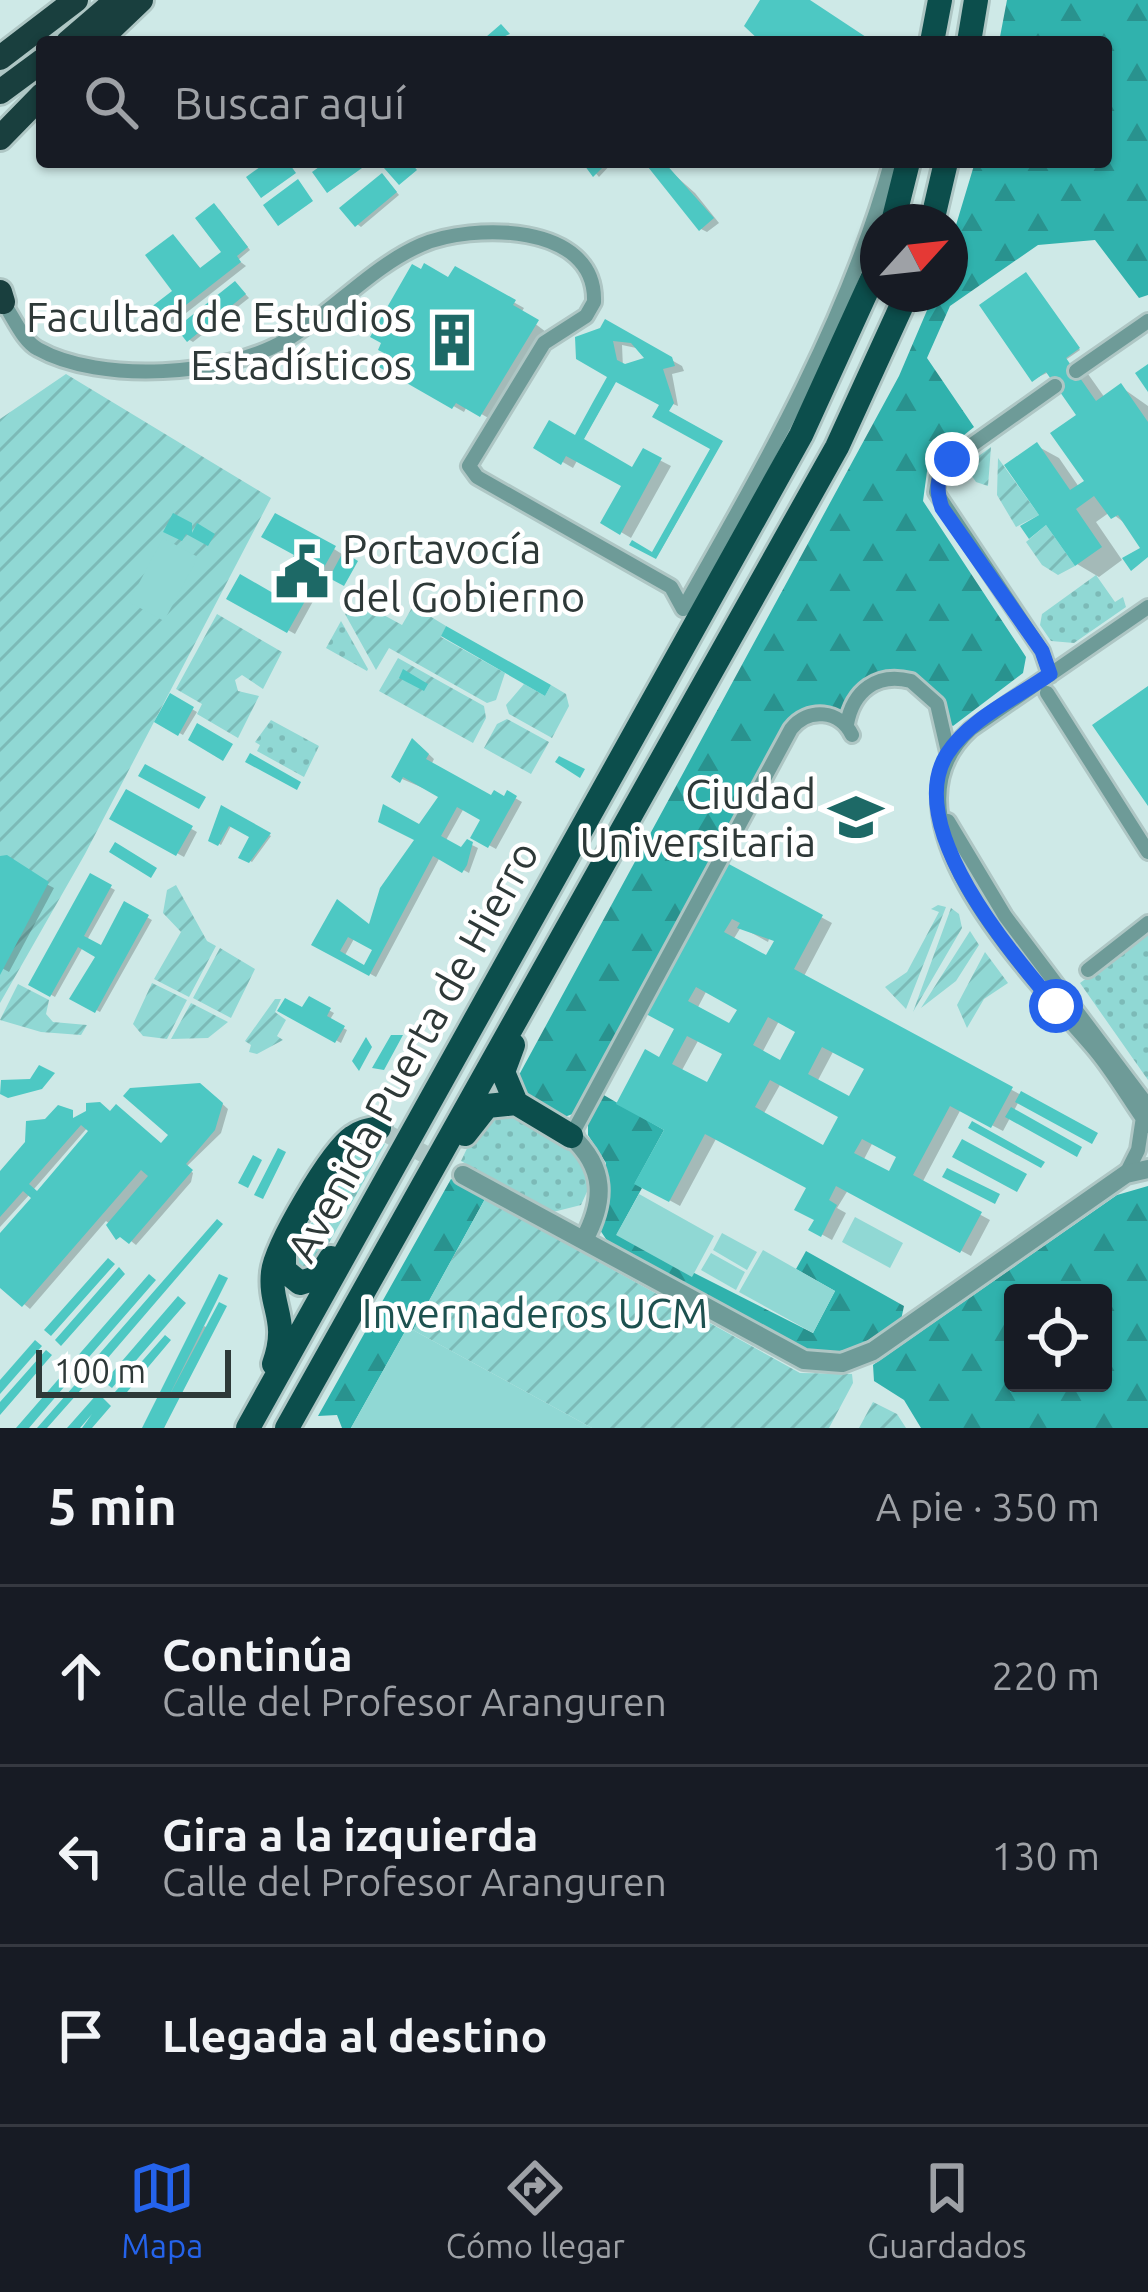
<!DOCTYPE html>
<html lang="es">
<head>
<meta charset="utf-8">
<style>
  :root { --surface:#171b24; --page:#242831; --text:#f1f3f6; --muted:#9ea1a6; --line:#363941; --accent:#2563eb }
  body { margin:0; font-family:Ubuntu,sans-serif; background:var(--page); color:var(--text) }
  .controls { position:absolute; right:36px; bottom:36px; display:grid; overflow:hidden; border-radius:12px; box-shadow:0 3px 9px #0004 }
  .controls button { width:108px; height:108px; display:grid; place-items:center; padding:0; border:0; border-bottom:3px solid var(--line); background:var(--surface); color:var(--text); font:60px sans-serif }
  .compass { position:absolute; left:860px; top:204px; width:108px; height:108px; border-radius:50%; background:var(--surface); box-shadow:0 3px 9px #0004; rotate:63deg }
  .scale { position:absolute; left:36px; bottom:30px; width:195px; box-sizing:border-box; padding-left:12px; border:6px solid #2e3938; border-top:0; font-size:33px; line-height:42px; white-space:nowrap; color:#2e3938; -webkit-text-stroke:9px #fff; paint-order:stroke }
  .stop { position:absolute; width:36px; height:36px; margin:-27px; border:9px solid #2563eb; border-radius:50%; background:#fff }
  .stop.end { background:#2563eb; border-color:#fff; box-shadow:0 3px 12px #0008 }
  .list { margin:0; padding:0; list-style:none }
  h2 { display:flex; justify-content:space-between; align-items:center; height:156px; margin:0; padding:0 48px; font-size:51px }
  h2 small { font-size:39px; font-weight:400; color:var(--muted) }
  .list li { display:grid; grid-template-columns:78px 1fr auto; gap:36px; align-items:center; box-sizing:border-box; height:180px; padding:0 48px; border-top:3px solid var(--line) }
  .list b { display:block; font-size:45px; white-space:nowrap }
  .list p { margin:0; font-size:39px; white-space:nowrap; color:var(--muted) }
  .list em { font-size:39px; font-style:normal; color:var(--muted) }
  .icon { flex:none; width:66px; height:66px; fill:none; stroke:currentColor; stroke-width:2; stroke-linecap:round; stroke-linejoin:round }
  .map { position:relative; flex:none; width:1148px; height:1428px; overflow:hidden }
  .search { position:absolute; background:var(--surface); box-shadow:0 3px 9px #0004; left:36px; right:36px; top:36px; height:132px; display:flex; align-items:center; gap:30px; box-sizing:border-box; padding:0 42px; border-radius:12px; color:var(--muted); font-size:45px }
  .sheet { height:696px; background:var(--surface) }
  nav { display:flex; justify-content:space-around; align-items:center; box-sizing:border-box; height:168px; border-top:3px solid var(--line); background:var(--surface); font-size:33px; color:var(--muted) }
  nav a { display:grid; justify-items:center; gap:6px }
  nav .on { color:var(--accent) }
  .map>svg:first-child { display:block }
</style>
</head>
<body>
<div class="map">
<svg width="1148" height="1428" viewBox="0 0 1148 1428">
  <defs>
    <pattern id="grass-dots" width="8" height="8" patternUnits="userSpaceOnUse" patternTransform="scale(3)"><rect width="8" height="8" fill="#90d8d4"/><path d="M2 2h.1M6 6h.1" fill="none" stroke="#7cbab7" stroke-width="1.8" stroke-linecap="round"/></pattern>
    <pattern id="forest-firs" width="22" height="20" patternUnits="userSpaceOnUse" patternTransform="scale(3)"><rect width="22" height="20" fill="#30b2ad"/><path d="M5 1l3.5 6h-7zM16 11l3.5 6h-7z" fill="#29928e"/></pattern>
    <pattern id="garden-furrows" width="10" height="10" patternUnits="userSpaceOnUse" patternTransform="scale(3)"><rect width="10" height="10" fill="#90d8d4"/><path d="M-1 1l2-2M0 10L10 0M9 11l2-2" fill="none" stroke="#7cbab7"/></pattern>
  </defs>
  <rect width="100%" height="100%" fill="#cee9e7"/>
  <path fill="url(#grass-dots)" d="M1096,575L1115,602L1123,597L1126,607L1074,643L1051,641L1040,625L1042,614Z
    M341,621L368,669L367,671L326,648Z
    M271,720L319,746L304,777L257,751L260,745L255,742Z
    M1148,933V1080L1080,983Z
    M509,1112C542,1130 584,1144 590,1185L581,1205L553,1212L461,1161L480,1121Z
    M377,1140L385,1144L317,1264L306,1273L295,1268L293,1255L351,1155Z"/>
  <path fill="url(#forest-firs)" fill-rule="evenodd" d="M1007,0H1148V295L1139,298L1095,240L1038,245L950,306L927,358L974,427L928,464L923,501L1026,657L1023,673L953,726C916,700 956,680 877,677L843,716L812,708L793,717L575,1113L562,1118L517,1087L519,1075L899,376L934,294H950V245L975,162H1106V42H999Z
    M602,1094L664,1130L635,1183L642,1188L617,1234L813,1333L835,1291L796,1269L806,1251L904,1306L901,1320L849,1352L814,1353L608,1242L600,1230L606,1163L588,1135V1118Z
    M451,1179L485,1199L413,1330L407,1328L351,1428H342L337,1415L318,1416Z
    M1148,1186V1428H921L904,1400L874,1381L873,1365L1117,1195ZM1103,1293V1383H1013V1293Z"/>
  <path fill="url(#garden-furrows)" d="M66,374L271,498L85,854L0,1003V419Z
    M991,447L988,486L976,482L965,466Z
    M998,458L1039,515L1016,527L997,495Z
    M1046,525L1075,566L1058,575L1042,565L1026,542Z
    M360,602L402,625L413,606L446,626L441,637L505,673L496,700L487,703L389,648L376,670L345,614Z
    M217,614L282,652L263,689L242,675L235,680L238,691L259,696L238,738L197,714L202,704L176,689Z
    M398,658L484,706L486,718L473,743L379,691Z
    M524,684L545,696L551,685L566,694L569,706L552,738L509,714L506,705Z
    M507,719L549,742L531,774L484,748L497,724Z
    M176,885L207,941L216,946L189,997L154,979L181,932L163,913L167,890Z
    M938,905L946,907L906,1009L885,987L907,972L939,912L931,909Z
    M951,908L959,914L962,928L913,1012Z
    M970,931L979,945L956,981L921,1008Z
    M220,948L255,969L231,1018L193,998Z
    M985,952L1008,983L984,999L967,1028L957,1005Z
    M152,983L187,1000L167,1039L143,1036L133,1024Z
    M18,984L49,1000L46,1014L53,1022L87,1025L81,1035L41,1032L0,1020Z
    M275,999H281L275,1012L286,1020L277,1036L283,1040L257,1054L249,1052L251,1045L245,1041Z
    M191,1003L228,1022L208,1038L171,1039Z
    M485,1199L800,1373L852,1374L853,1383L829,1428H592L413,1330Z
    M873,1402L897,1414L906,1428H859Z"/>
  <path fill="#90d8d4" d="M163,538L198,557L164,621L129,602Z
    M639,1194L714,1236L692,1277L616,1235Z
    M855,1217L903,1243L890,1268L842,1242Z
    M722,1233L757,1252L747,1270L713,1250Z
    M763,1250L835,1291L813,1333L739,1292Z
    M711,1253L745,1272L736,1290L701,1270Z
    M407,1328L413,1330L592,1428H351Z"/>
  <path fill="#0003" fill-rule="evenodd" d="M586,162H613L599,177Z
    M660,162L695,193L719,223L707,232L701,229Z
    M386,179L399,195L361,227L357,224Z
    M219,209L250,250L238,260L246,266L167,328L160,324L177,291L173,237L202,270L231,261Z
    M456,270L524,308L521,313L546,332L492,420L467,406L464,412L381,365Z
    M1028,276L1080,350L1064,361L1088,374L1105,398L1121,387L1148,406V553L1130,527L1110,512L1096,522L1122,560L1099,577L1077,564L1044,516L1037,446L1059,458L1079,487L1088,481L1080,416L1049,372L1034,379Z
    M236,284L249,298L193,342L188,339Z
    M606,323L682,366L684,371L672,374L678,406L673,404L667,413L721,443L657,557L714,448L656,416L665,399L617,379L582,442L633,471L644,452L671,466L631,538L604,522L625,486L578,459L573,468L537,447L576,439L611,376L602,331ZM622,345L641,349L648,359L623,368Z
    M334,549L356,563L345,583L328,574L295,634L230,598L274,597L298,554Z
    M171,697L197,712L183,735L158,721Z
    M419,745L434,759L431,765L492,799L505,800L508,794L522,802L496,849L474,837L484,819L464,808L445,842L461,851L468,843L478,848L469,873L440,857L376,977L315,944L371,928L442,796L395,776ZM355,937L376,949L365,969L344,957Z
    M127,793L197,832L184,857L113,818Z
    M223,810L271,836L252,862L242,856L253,836L232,824L221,845L211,839Z
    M0,860L54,888L9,972L0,967Z
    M728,867L832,923L803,978L1096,1135L1019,1101L1003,1131L961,1109L922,1183L990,1220L971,1256L848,1190L837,1208L846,1213L832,1240L812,1229L818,1219L810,1187L717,1137L680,1206L638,1183L667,1129L660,1061L677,1028ZM741,927L768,942L770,936L777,940L767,959L733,940ZM707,990L741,1009L731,1027L697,1009ZM779,1021L799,1031L782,1064L763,1051ZM699,1039L725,1054L708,1086L681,1072ZM834,1050L868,1068L850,1100L817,1082ZM781,1083L842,1116L825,1149L763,1115ZM873,1142L900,1156L890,1175L863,1161Z
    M91,877L115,890L87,940L104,947L125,905L152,920L100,1012L74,998L98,958L83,947L55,997L32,984Z
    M310,1000L334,1013L329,1021L347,1030L341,1043L281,1010L303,1011Z
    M207,1090L228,1109L221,1133L186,1167L193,1173L191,1182L136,1245L106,1221L30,1309L0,1284V1238L35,1198L30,1194L0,1227V1175L75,1120L163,1146ZM88,1127L95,1132L38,1193L34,1189Z
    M204,1326L208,1328L164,1428H146Z"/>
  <path fill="#4dc8c3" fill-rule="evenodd" d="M760,0H810L866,37L862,42H761L744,26Z
    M501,24L510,34L491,42L486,37Z
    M267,162H288L296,173L261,198L246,177Z
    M326,162H358L362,168L327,193L312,172Z
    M391,162H410L417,170L399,185L384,168Z
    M582,162H608L593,177Z
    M655,162H664L714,218L699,231L648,167Z
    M382,173L397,192L355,227L339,208Z
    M298,179L313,201L278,226L263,205Z
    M214,203L248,247L237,256L241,262L159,326L146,311L172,291L145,255L173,234L200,268L221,252L195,218Z
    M424,263L448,277L455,266L516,300L513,305L539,320L480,417L456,403L452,409L377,366L384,353L378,350L381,343L370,337L412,264L421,269Z
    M1026,272L1080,348L1066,358L1096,401L1121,383L1148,422V557L1131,571L1122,558L1140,548L1118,515L1111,519L1094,496L1076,509L1102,547L1075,566L1046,525L1029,539L1020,526L1039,515L1004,465L1037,442L1070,490L1084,481L1050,433L1076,415L1046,372L1032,382L979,305Z
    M235,281L246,294L187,342L176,328Z
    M605,319L672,357L675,366L663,369L674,403L669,411L723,441L656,559L629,545L632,540L652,552L710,449L652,417L659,405L616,382L584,439L632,467L643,448L662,458L620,535L600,523L621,486L566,456L561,465L533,448L549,420L575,435L593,402L607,377L576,359L575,337L600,328ZM613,341L631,343L644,358L625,364L617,360Z
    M1148,364V392L1135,373Z
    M173,513L192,523V533L197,523L215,534L208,546L186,534L182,541L163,532Z
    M275,513L336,546L287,633L226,599L240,574L273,593L294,555L261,537Z
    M343,552L358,561L344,586L329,578Z
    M446,626L551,685L545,696L441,636Z
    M403,669L428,684L424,691L399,678Z
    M1148,686V806L1092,725Z
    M170,693L194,707L178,736L154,722Z
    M197,723L233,744L223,761L188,740Z
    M412,738L429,754L426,759L491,795L494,790L504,796L507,790L517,796L488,848L470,838L480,820L457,807L441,836L461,847L467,839L473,842L467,865L462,873L433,856L369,976L311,945L337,899L369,924L380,888L414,840L378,822L383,804L419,824L438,797L403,777L400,783L391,777ZM348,937L372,950L364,965L340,951Z
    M250,753L301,782L297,790L245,762Z
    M559,756L585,769L580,778L555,762Z
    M145,764L206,797L199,809L138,776Z
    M126,789L193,826L176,856L109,819Z
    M221,805L271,833L249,863L238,858L249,837L229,826L218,846L208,841Z
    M115,842L157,868L151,878L109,852Z
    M7,855L49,882L0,975V856Z
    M727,863L823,915L794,969L1013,1087L991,1128L950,1106L913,1175L982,1212L960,1253L836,1186L829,1200L837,1205L821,1237L808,1230L814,1220L794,1210L806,1188L705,1134L669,1202L634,1184L664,1130L616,1104L645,1049L659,1057L674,1029L646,1014ZM732,919L740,923L737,928L774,941L766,955L724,932ZM696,987L737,1010L729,1023L688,1001ZM768,1017L795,1032L780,1060L753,1045ZM687,1036L722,1054L707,1082L672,1064ZM822,1047L864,1069L849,1096L808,1074ZM770,1080L838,1117L823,1145L755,1107ZM862,1139L896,1157L889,1171L854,1153Z
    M90,873L112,885L84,936L101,945L124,901L149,915L95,1013L69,999L95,957L78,947L50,997L28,985Z
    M309,996L331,1008L327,1016L345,1026L335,1043L277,1011L285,998L302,1007Z
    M391,1035H403L384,1070L372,1068Z
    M366,1037L372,1047L359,1071L352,1061Z
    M39,1065L55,1073L42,1089L8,1098L0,1094L1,1080L30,1079Z
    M200,1083L223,1103L215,1130L186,1164L193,1170L129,1244L120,1237L116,1240L106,1225L148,1176L141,1170L22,1307L0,1288V1233L31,1198L23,1191L0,1217V1171L25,1142L26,1121L45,1119L58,1105L73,1110V1118L86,1111V1103L100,1102L110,1111L116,1104L161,1143L168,1135L123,1096L130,1088ZM81,1125L88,1131L37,1191L29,1184Z
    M1021,1091L1098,1133L1092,1144L1015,1102Z
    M1011,1107L1082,1147L1077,1157L1005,1117Z
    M972,1121L1045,1162L1041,1168L968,1128Z
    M962,1139L1027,1174L1017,1192L952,1157Z
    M278,1148L286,1152L263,1199L254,1195Z
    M253,1155L262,1160L248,1188L238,1183Z
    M947,1168L1000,1194L995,1204L942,1177Z
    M217,1219L223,1224L94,1374L87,1368Z
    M108,1258L115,1264L51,1336L44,1330Z
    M119,1267L125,1274L61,1346L55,1340Z
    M149,1274L156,1280L82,1365L75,1359Z
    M219,1274L228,1278L168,1398L219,1302L227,1306L164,1428H142Z
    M178,1296L186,1303L112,1388L104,1382Z
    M165,1335L171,1340L122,1398L115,1392Z
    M35,1340L42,1346L0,1394V1380Z
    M46,1350L52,1355L0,1415V1402Z
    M69,1367L76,1373L29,1428H16Z
    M80,1379L86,1384L47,1428H37Z
    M98,1393L111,1406L92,1428H82L92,1414L80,1428H67Z"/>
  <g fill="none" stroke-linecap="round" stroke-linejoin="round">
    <path stroke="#aec6c4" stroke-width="18" stroke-dasharray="18 9" stroke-linecap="butt" d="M386,1133L463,1175"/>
    <defs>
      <path id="minor" d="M0,298C12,313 22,341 38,349C100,384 226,376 286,340C333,312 371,267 421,245C471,223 597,222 594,302L586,316L544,343L469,466L477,477L671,587L683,609
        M1076,371L1148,321
        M1148,607L971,729C870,820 1035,979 1095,1050C1115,1074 1130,1101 1148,1126
        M683,609C764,466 847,322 891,163
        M1050,675L1042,651L936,492L939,475L952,459L1055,386
        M1047,693L1148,852
        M847,724C853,691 877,672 911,681L937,704L948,752
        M948,821L1005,916L1148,1106
        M1088,970L1148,923
        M571,1136L791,729C808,707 840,710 852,735
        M1126,1174L1138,1150L1143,1117"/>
      <path id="tertiary" d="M571,1136C606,1168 605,1201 584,1240
        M463,1175L804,1360L842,1363L873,1351L1126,1174L1148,1169"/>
      <path id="trunk" d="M932,42L940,0
        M969,42L976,0
        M893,222L908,162
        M932,222L946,162
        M513,1045L503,1072L516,1103L571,1136
        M465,1134L487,1106L516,1103
        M284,1250V1270L300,1283L319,1277L331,1258
        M274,1364C290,1319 269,1308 273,1272C276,1246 331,1152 353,1137C361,1131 370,1130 379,1128
        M248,1428L801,435L878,266
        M287,1428L837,447L907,294"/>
      <path id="motorway" d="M68,42L117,0
        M97,42L141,0
        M0,58L76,0
        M0,92L42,61
        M0,138L42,95
        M0,292L3,302"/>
    </defs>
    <use href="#minor" stroke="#aec6c4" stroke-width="20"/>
    <use href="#tertiary" stroke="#aec6c4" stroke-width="24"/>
    <use href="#trunk" stroke="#aec6c4" stroke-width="30"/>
    <use href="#motorway" stroke="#aec6c4" stroke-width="30"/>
    <use href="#minor" stroke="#6e9b98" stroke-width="14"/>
    <use href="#tertiary" stroke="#6e9b98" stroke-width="18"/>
    <use href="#trunk" stroke="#0c4e4c" stroke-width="24"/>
    <use href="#motorway" stroke="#193f3e" stroke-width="24"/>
  </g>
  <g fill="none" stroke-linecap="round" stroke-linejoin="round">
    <path stroke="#2563eb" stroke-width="15" d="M952,459C937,474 935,488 942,508L1042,651L1050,674C1018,697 969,719 947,754C902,826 1012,955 1056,1006"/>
  </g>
  <defs>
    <symbol id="building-bare" viewBox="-9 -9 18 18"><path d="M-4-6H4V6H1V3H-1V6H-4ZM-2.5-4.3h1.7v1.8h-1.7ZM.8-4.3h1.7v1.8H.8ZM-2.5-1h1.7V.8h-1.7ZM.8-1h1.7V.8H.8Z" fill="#1d6966" stroke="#fff" stroke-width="2.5" paint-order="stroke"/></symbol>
    <symbol id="civic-bare" viewBox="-9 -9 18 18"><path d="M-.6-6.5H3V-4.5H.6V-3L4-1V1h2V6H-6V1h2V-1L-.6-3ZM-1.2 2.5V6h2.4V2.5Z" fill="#1d6966" stroke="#fff" stroke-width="2.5" paint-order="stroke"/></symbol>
    <symbol id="university-bare" viewBox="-9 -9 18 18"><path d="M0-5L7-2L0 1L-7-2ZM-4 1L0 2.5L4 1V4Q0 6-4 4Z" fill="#1d6966" stroke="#fff" stroke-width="2.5" paint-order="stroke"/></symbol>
  </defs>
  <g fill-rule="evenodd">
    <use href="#building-bare" x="414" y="302" width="76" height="76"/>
    <use href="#civic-bare" x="264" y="534" width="76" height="76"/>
    <use href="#university-bare" x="818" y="779" width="76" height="76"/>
  </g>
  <g text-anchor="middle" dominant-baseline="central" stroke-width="9" stroke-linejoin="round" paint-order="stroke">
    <g font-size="42" fill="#2e3938" stroke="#fff" text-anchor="end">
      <text x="412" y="316">Facultad de Estudios<tspan x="412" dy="48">Estadísticos</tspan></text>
      <text x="342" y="548" text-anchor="start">Portavocía<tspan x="342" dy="48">del Gobierno</tspan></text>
      <text x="816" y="793">Ciudad<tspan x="816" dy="48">Universitaria</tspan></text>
    </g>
    <g font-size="42" fill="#2e3938" stroke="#fff">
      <text transform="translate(412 1051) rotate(-61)">Avenida Puerta de Hierro</text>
    </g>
    <g font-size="42" fill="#1d514f" stroke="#fff">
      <text x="535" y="1312">Invernaderos UCM</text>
    </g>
  </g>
</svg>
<div class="controls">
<button><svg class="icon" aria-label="locate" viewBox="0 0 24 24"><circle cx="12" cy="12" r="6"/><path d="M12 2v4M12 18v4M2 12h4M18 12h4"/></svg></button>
</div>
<svg class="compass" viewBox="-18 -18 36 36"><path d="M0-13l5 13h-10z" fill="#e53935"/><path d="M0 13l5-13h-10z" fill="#9ea1a6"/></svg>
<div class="scale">100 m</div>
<div class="stop" style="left:1056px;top:1006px"></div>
<div class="stop end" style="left:952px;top:459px"></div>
<div class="search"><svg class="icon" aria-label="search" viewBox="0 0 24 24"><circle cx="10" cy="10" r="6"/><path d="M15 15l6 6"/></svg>Buscar aquí</div>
</div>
<section class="sheet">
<h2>5 min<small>A pie · 350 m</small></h2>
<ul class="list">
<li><svg class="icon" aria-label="ahead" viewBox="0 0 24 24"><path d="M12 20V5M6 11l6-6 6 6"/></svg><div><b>Continúa</b><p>Calle del Profesor Aranguren</p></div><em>220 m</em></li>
<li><svg class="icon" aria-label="left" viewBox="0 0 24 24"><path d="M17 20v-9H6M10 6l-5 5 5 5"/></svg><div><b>Gira a la izquierda</b><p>Calle del Profesor Aranguren</p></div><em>130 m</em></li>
<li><svg class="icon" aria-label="arrive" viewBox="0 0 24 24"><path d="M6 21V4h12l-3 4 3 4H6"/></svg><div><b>Llegada al destino</b></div></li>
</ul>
</section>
<nav>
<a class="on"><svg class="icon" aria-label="map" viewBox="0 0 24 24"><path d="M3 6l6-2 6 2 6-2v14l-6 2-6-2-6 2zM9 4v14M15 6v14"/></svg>Mapa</a>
<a><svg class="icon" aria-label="directions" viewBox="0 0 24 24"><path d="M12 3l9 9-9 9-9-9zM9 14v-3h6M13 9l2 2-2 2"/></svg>Cómo llegar</a>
<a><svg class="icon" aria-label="saved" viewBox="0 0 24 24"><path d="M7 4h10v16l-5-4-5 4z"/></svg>Guardados</a>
</nav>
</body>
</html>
